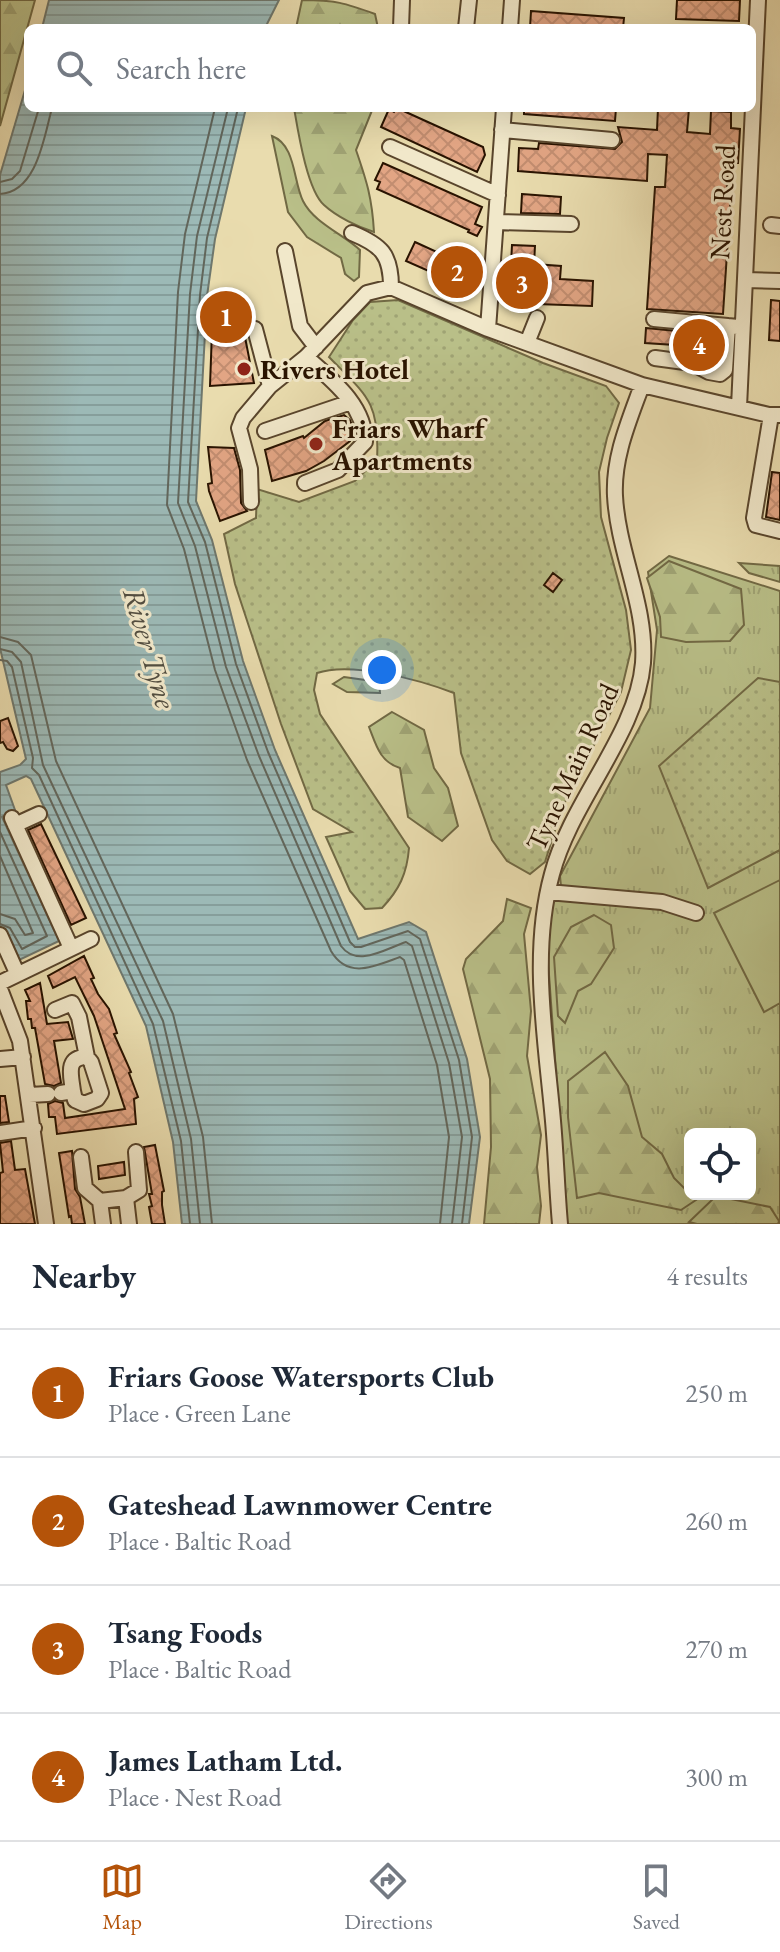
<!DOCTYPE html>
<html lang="en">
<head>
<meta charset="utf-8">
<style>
  :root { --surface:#fff; --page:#f2f2f3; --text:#1f2937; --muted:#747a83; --line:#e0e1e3; --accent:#b45309 }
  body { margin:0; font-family:"EB Garamond",serif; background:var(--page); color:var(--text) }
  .controls { position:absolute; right:24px; bottom:24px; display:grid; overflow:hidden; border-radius:12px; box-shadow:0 8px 32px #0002 }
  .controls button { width:72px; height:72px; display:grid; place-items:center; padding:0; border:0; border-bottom:2px solid var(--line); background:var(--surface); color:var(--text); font:40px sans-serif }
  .you { position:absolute; left:382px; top:670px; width:28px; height:28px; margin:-20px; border:6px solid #fff; border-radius:50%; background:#1a73e8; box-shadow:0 0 0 12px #1a73e833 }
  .badge { display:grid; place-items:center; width:52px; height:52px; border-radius:50%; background:var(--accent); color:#fff; font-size:26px; font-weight:700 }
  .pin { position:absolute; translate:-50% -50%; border:4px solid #fff; box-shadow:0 2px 8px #0006 }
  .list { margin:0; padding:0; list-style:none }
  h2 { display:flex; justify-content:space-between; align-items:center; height:104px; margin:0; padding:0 32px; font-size:34px }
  h2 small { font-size:26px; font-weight:400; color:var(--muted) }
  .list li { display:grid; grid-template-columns:52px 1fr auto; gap:24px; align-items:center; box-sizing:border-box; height:128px; padding:0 32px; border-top:2px solid var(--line) }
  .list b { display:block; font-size:30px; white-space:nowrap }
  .list p { margin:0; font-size:26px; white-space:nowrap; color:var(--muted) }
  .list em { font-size:26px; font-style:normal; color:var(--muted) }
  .icon { flex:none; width:44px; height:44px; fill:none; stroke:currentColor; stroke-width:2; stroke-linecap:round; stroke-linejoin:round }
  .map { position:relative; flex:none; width:780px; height:1224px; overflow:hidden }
  .search { position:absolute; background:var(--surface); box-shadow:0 8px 32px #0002; left:24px; right:24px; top:24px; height:88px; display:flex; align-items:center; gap:20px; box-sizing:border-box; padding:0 28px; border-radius:12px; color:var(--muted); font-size:30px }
  .sheet { height:616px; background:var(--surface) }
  nav { display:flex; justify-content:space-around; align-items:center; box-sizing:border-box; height:112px; border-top:2px solid var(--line); background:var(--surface); font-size:22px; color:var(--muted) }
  nav a { display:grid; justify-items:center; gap:4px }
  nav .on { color:var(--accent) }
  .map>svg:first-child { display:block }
</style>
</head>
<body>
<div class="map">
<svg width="780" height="1224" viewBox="0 0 780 1224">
  <defs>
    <pattern id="grass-tufts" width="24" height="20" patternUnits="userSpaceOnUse" patternTransform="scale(2)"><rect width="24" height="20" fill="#b9bf88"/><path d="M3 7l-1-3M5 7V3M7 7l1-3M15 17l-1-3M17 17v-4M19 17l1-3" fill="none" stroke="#9fa374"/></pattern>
    <pattern id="forest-firs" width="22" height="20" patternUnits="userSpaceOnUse" patternTransform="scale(2)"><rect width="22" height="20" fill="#b9bf88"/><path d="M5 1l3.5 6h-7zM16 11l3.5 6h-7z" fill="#9fa374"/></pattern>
    <pattern id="park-dots" width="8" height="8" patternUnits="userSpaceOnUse" patternTransform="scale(2)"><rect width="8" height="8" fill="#b9bf88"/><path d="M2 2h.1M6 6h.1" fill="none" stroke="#9fa374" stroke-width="1.8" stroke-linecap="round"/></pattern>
    <pattern id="water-rules" width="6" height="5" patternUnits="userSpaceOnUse" patternTransform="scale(2)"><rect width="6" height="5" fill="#9cb9b6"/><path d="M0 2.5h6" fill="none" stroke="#869e9b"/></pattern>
    <pattern id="building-cross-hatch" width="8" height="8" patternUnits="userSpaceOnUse" patternTransform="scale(2)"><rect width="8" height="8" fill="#e2a584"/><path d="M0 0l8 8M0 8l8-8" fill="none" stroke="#c28d70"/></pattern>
  </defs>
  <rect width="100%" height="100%" fill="#e9dcae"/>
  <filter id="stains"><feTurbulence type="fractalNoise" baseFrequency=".0025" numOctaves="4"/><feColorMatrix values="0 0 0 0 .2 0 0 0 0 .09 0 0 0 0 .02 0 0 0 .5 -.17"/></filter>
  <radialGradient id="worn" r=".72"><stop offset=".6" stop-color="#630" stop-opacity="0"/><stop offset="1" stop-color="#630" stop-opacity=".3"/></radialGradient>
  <path fill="url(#grass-tufts)" stroke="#716944" stroke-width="2" fill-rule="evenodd" d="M669,556L780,591V1224H567L547,947L553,900L588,901V892L561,886L560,876L650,708L657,630L648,572ZM690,1134H750V1194H690Z
    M739,563L780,566V582L749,573Z"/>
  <path fill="url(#forest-firs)" stroke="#716944" stroke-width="2" d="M0,0H35L0,126Z
    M302,0C335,0 345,3 375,14L378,28H296Z
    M294,108H373L356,150C367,182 372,198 374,232C358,227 337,217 324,205C307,190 298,131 294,108Z
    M272,136C296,145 293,181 303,201C314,223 343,234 360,250L359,277L354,281L345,274L341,258L307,237L288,212Z
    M669,561L741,589L744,625L730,641L686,642L661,637L660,617L647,578Z
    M344,677L379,682L380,693L347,692L333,684Z
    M392,712L424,730L434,768L448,788L458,826L442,841L408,817L400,768C380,762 376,745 369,727Z
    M507,899L531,908L524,934L531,1011L527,1056L541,1135L537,1167L541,1206L539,1224H484L491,1147L490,1079L463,969L466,959L503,921Z
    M594,915L611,925L614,948L591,984L578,991L565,1023L558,1016L554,957L571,927Z
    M605,1052L628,1086L642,1137L662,1154L674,1178L690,1194L699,1198L681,1210L599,1193L577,1198L568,1117V1081Z
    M716,1196L770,1207L779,1221L778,1224H697L689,1222Z"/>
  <path fill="url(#park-dots)" stroke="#716944" stroke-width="2" d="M398,300L543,363L606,386L619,403L607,438L599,472L601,517L626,610L631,650L621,692L562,808L545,862L530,874L507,861L492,840L461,753L454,693C420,680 351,661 317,673L314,690L320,714L409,848C407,874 399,890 382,908L365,909L350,891L326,837L352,832L313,809L281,724L235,584L224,534L256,518L257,489L299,502L355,481L377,460C380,402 367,396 329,357L353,320L370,302Z
    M758,678L780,682V850L708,888L659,766Z"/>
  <path fill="#b9bf88" stroke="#716944" stroke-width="2" d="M780,880V1003L764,1012L714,913Z"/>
  <path fill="url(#water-rules)" stroke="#6e776d" stroke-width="2" d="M49,0H279L265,28H42Z
    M28,80V108H246L215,239L207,296L196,501L212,540L243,661L275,750L358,939L409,922L426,932L467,1059L480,1137L469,1224H182L173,1142L146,1026L31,779L26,776L6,785L15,810L2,817L59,941L17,961L0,925V772L20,765L26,759L0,648V175Z"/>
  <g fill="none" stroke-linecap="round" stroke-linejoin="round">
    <path stroke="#62665b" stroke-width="2" d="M215,108L185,234L178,292L167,505L184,549L215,670L247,760L331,951C348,980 375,966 400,957L404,960L437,1065L449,1137L440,1224
      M228,108L197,236L190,294L178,503L195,546L226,667L259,756L341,946C357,968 385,949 406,942L412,946L449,1063L462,1137L452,1224
      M238,108L207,238L200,295L188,502L205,542L236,664L268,752L350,942L355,947H361L408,931L420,939L459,1060L472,1137L462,1224
      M0,182L12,179L20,171L39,108
      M0,194C37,192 44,137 52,108
      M0,637L18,642L31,655L56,761L173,1014L203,1137L212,1224
      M0,649L12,652L21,662L43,765L163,1021L191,1139L200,1224
      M0,660L7,661L12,667L33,758L32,768L39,775L153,1024L181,1141L190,1224
      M0,832L47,936L22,949L10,928L0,924
      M0,856L33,933L25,935L15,919L0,914"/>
  </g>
  <path fill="url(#building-cross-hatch)" stroke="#291300" stroke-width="2" d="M677,0H740L739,21L676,19Z
    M531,11L624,18L623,28H530Z
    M397,108L483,147L485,155L477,172L381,127L389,109L394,112Z
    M524,108H616L615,121L524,114Z
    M658,108H689L687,132L710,134L711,111L731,112V128L740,129L738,163H728L727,191L731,192L723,314L647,309L655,187H665L667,155L648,154L647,181L518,171L519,148L538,149L539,143L615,149L622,142L618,127L657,130Z
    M383,163L482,207L475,224L482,227L477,236L468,232L469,230L377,189L380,182L375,180Z
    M522,194L561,197L560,214L521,213Z
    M415,242L476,270L467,288L406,261Z
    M512,245L535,246L534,264L561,266L560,279L593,281L592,306L509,303Z
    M771,300L780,301V341L769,340Z
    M213,303L241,305L240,332H244L254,383L210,386Z
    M646,328L717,335L715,363L706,359V347L645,343Z
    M344,415L350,420L354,431L350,441L324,461L306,471L272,481L265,450L303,436L304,438L325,421Z
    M208,447L234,448L240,470L241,503L247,511L220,521L209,491L208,484L212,483Z
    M772,472L780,473V520L766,517Z
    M553,573L562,580L553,592L544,585Z
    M8,718L18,746L13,751L7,749L3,742L0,743V721Z
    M41,824L86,918L71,925L28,830Z
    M84,956L94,978L91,979L98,994L109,1009L117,1033L114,1034L131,1072L129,1073L138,1097L134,1099L136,1124L57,1134L55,1117H49L48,1104L55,1101L63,1103L65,1118L125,1109L94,1016L75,977L53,988L48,976Z
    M40,983L47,1024L68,1022L73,1039L54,1041L61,1083L54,1086L45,1084L35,1028H32L31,1019H28L26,1001H30L25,990Z
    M0,1096H5L9,1122L0,1123Z
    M11,1141L15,1170L25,1169L35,1224H0V1173L3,1172L0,1143Z
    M155,1145L164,1191L162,1192V1205L165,1224H152L149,1207L152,1206L149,1194H152L144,1147Z
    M72,1151L75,1189L80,1197L85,1224H72L71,1216L69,1217L59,1153Z
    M124,1162L125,1175L99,1179L98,1166Z"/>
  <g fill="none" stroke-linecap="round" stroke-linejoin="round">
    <defs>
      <path id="minor" d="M401,28L402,0
        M466,28L469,0
        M510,28L512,0
        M502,130L612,140
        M390,147L498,195
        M496,222L571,224
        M771,225L780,226
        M352,233C381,245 391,254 391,287
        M285,251L300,326L316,347
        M745,280L780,281
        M654,319L738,327
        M255,329L270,386
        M488,329L504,108
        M527,343L537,318
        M655,358L692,363L709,372L720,374L725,370L728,326
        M739,407L758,0
        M771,415L754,518L756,525L780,531
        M265,431L351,402
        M305,483L338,470L365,442C365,405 332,380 306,357
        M251,502L250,469L239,428L243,418L270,386L306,357L367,293L391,287L488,329L642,385L769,415H780
        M12,818L71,948
        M15,825L39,814
        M548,892L662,902L696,913
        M0,935L17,973
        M0,983L91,939
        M0,989L20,1041L46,1224
        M55,1010L72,1003L79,1017L87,1057
        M0,1059L23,1057
        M61,1093L73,1091C71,1075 65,1057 87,1057L91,1062L101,1093L97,1099L84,1104L75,1100L73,1091
        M29,1095L48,1094
        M0,1133L34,1128
        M81,1157L85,1188L100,1201
        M126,1198L139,1190L136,1152
        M103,1224L100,1201L126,1198L129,1224
        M560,1224C557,1190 556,1155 553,1121C546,1040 530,954 552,874C571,801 637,734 643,663C647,606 618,553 615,496C613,457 629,421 642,385"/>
    </defs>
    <use href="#minor" stroke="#59452c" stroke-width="18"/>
    <use href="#minor" stroke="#f1e8ca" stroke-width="14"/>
  </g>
  <g fill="#8f2418" stroke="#f1e8ca" stroke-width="3">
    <circle cx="244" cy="369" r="8"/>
    <circle cx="316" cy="444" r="8"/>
  </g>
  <g text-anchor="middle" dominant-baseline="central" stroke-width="6" stroke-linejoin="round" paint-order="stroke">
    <g font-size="28" fill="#291300" stroke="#f1e8ca">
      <text transform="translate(722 202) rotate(-87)">Nest Road</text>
      <text transform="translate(572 767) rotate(-65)">Tyne Main Road</text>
    </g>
    <g font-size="28" font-weight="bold" fill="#291300" stroke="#f1e8ca" text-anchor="start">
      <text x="260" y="369">Rivers Hotel</text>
      <text x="332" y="428">Friars Wharf<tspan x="332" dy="32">Apartments</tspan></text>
    </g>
    <g font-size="30" font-style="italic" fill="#514d40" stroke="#f1e8ca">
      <text transform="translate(150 648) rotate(74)">River Tyne</text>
    </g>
  </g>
  <rect width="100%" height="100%" filter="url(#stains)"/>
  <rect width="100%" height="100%" fill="url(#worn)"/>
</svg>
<div class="controls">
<button><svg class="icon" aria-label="locate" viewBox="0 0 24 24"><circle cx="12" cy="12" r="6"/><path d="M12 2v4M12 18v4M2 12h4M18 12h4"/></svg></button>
</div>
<div class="you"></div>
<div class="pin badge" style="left:226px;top:317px">1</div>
<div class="pin badge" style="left:457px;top:272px">2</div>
<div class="pin badge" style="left:522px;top:283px">3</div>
<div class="pin badge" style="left:699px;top:345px">4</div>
<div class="search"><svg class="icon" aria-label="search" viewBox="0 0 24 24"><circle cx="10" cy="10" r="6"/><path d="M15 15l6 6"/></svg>Search here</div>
</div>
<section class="sheet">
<h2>Nearby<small>4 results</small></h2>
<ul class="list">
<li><span class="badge">1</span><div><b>Friars Goose Watersports Club</b><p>Place · Green Lane</p></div><em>250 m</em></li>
<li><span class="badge">2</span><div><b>Gateshead Lawnmower Centre</b><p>Place · Baltic Road</p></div><em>260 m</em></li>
<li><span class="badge">3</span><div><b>Tsang Foods</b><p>Place · Baltic Road</p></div><em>270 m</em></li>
<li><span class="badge">4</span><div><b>James Latham Ltd.</b><p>Place · Nest Road</p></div><em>300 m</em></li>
</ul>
</section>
<nav>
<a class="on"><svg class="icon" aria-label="map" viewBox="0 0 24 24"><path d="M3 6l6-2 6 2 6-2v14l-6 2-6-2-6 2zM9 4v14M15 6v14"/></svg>Map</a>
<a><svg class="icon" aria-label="directions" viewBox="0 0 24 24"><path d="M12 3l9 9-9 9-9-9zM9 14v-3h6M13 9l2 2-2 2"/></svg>Directions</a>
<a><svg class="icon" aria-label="saved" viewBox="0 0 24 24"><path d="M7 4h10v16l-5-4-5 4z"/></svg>Saved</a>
</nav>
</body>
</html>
